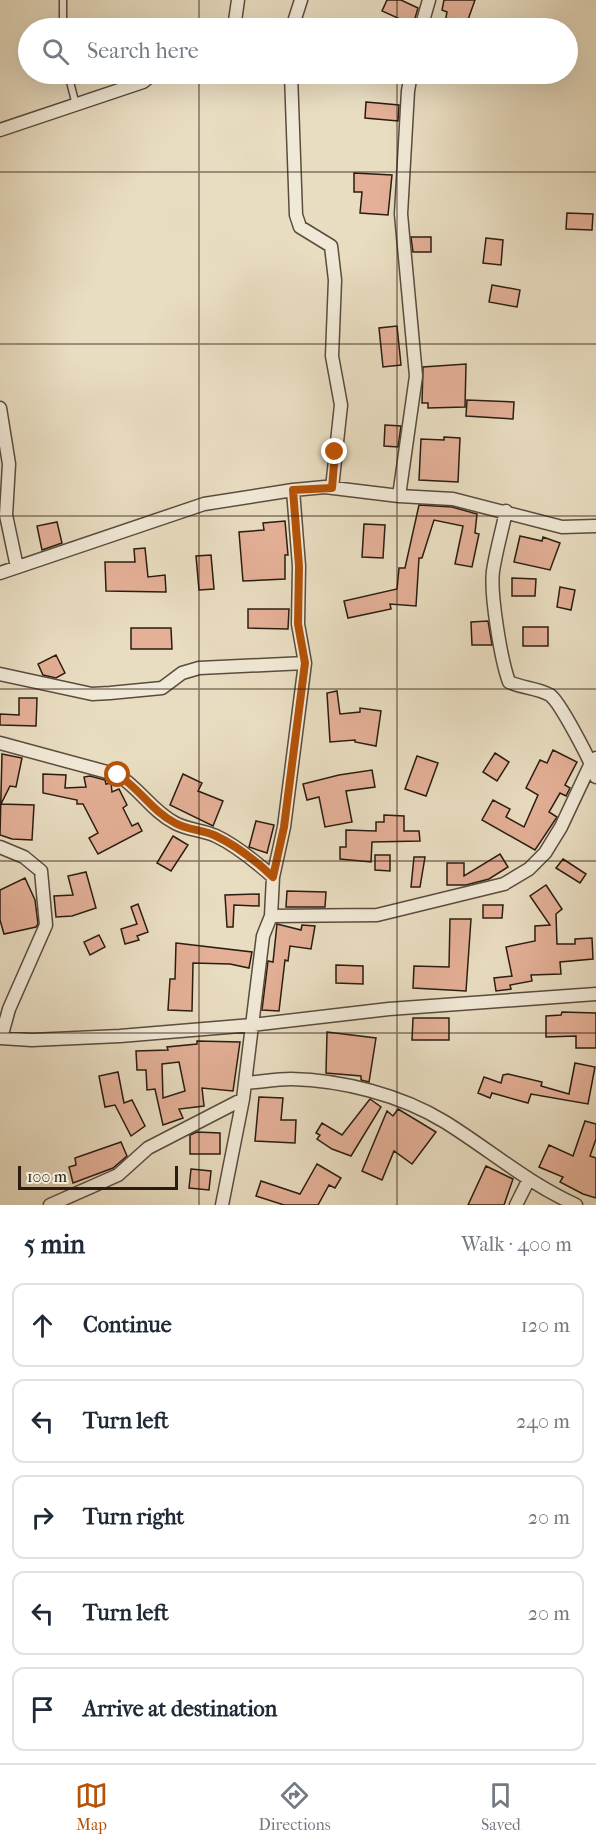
<!DOCTYPE html>
<html lang="en">
<head>
<meta charset="utf-8">
<style>
  :root { --surface:#fff; --page:#f6f6f7; --text:#1f2937; --muted:#747a83; --line:#e0e1e3; --accent:#b45309 }
  body { margin:0; font-family:"IM FELL French Canon",serif; background:var(--page); color:var(--text) }
  .scale { position:absolute; left:18px; bottom:15px; width:160px; box-sizing:border-box; padding-left:6px; border:3px solid #2b1c11; border-top:0; font-size:16px; line-height:21px; white-space:nowrap; color:#2b1c11; -webkit-text-stroke:4px #f1e9d7; paint-order:stroke }
  .stop { position:absolute; width:18px; height:18px; margin:-14px; border:4px solid #b45309; border-radius:50%; background:#fff }
  .stop.end { background:#b45309; border-color:#fff; box-shadow:0 2px 6px #0008 }
  .list { margin:0; padding:0; list-style:none }
  h2 { display:flex; justify-content:space-between; align-items:center; height:78px; margin:0; padding:0 24px; font-size:26px }
  h2 small { font-size:20px; font-weight:400; color:var(--muted) }
  .list li { display:grid; grid-template-columns:39px 1fr auto; gap:18px; align-items:center; box-sizing:border-box; height:84px; margin:0 12px 12px; padding:0 12px; border:2px solid var(--line); border-radius:12px }
  .list b { display:block; font-size:22px; white-space:nowrap }
  .list em { font-size:20px; font-style:normal; color:var(--muted) }
  .icon { flex:none; width:33px; height:33px; fill:none; stroke:currentColor; stroke-width:2; stroke-linecap:round; stroke-linejoin:round }
  .map { position:relative; flex:none; width:596px; height:1205px; overflow:hidden }
  .search { position:absolute; background:var(--surface); box-shadow:0 6px 24px #0002; left:18px; right:18px; top:18px; height:66px; display:flex; align-items:center; gap:15px; box-sizing:border-box; padding:0 21px; border-radius:33px; color:var(--muted); font-size:22px }
  .sheet { height:558px; background:var(--surface) }
  nav { display:flex; justify-content:space-around; align-items:center; box-sizing:border-box; height:84px; border-top:2px solid var(--line); background:var(--surface); font-size:16px; color:var(--muted) }
  nav a { display:grid; justify-items:center; gap:3px }
  nav .on { color:var(--accent) }
  .map>svg:first-child { display:block }
</style>
</head>
<body>
<div class="map">
<svg width="596" height="1205" viewBox="0 0 596 1205">
  <rect width="100%" height="100%" fill="#e9ddc1"/>
  <filter id="stains"><feTurbulence type="fractalNoise" baseFrequency=".00333" numOctaves="4"/><feColorMatrix values="0 0 0 0 .2 0 0 0 0 .09 0 0 0 0 .02 0 0 0 .5 -.17"/></filter>
  <radialGradient id="worn" r=".72"><stop offset=".6" stop-color="#630" stop-opacity="0"/><stop offset="1" stop-color="#630" stop-opacity=".3"/></radialGradient>
  <path fill="#e4b097" stroke="#2b1c11" stroke-width="1.5" fill-rule="evenodd" d="M387,0H401L418,8L413,25L382,11Z
    M444,0H475L465,28H444L447,12L442,10Z
    M366,102L399,105L398,121L365,118Z
    M354,173L392,175L388,215L360,213L362,192H354Z
    M567,213L593,214L592,230L566,229Z
    M411,237H431V252H413Z
    M486,238L503,240L501,265L483,263Z
    M492,285L520,290L517,307L489,302Z
    M397,326L401,365L383,367L379,328Z
    M466,364L465,407L428,408V403H422L423,367Z
    M467,400L514,402L513,419L466,416Z
    M385,425L401,426L398,447L384,446Z
    M444,437L460,438L458,482L419,480L421,439L444,440Z
    M419,505L452,507L477,514L475,533L479,534L472,567L455,564L463,526L434,520L422,558H419L416,606L390,604L391,609L348,618L344,601L397,589L399,568H405Z
    M285,521L288,555H285V579L243,581L239,532L264,530L263,523Z
    M57,522L62,543L42,550L37,526Z
    M364,524L385,525L383,558L362,557Z
    M520,536L542,541L543,537L560,543L550,570L514,562Z
    M145,548L148,577L165,575L166,592L106,591L105,562H135L134,549Z
    M211,555L214,589L199,590L196,556Z
    M512,578L536,579L535,596H512Z
    M560,587L575,590L571,610L557,607Z
    M248,609H289L288,629L248,628Z
    M488,621L492,645H472L471,622Z
    M523,627H548V646H523Z
    M131,628H171L172,649H131Z
    M56,655L65,673L56,678L43,675L38,664Z
    M337,691L340,714L360,712V708L381,711L376,746L355,742V740L330,742L327,693Z
    M19,698H37L36,726L0,725V714L19,715Z
    M553,750L577,762L565,785L570,788L566,796L560,793L549,812L557,817L535,850L482,820L493,800L510,809L506,817L524,827L538,795L526,788L540,760L547,763Z
    M495,753L509,762L497,781L483,772Z
    M2,754L22,758L16,787L10,786L1,804L34,805L32,840L12,839L0,835Z
    M417,756L438,763L426,796L405,789Z
    M372,770L375,787L346,791L352,822L325,827L319,797L307,800L303,784L339,775Z
    M43,774L66,775L65,788L86,787L84,777L90,776L105,780L106,784L111,783L112,792L119,789L127,805L123,808L132,826L138,823L142,831L98,854L89,838L98,833L83,804H77V800L43,793Z
    M183,774L202,783L198,791L223,801L213,826L170,805Z
    M384,815L404,816V831H419L420,841L372,842L371,862L340,859V847H346V830L376,831V822H384Z
    M256,821L274,825L267,853L249,847Z
    M173,836L188,845L171,871L157,863Z
    M500,854L508,867L489,879L466,885H447V863H464V876Z
    M375,855H390V871L375,870Z
    M414,857H425L420,887H411Z
    M563,859L586,874L580,883L556,868Z
    M86,872L96,908L72,916L56,917L54,896L73,895L68,876Z
    M25,878L35,900L38,924L36,927L4,934L0,920V890Z
    M546,885L562,909L556,914L557,944H575V939L592,938L593,959L560,962L561,974L531,975L532,981L510,985L511,989L496,991L494,978L512,976L506,947L535,941V926L550,925L530,896Z
    M287,891L326,892L325,907H286Z
    M259,894V906L234,905L233,927H227L225,895Z
    M138,904L148,932L137,936L139,940L125,944L121,929L137,924L131,907Z
    M483,905H503L502,918H483Z
    M450,919H471L466,991L413,988L414,966L449,967Z
    M277,924L301,930L302,925L315,926L311,949L290,946L288,961L285,960L279,1011L262,1010L268,961L273,962Z
    M99,935L105,947L90,955L84,942Z
    M176,943L252,952L249,968L230,964L193,963L192,1011L168,1010L170,979H175Z
    M336,965L363,966V984L336,983Z
    M562,1012L596,1013V1048H576V1036L546,1037V1016L561,1015Z
    M413,1018H449V1040H412Z
    M327,1032L376,1038L369,1082L361,1080V1076L326,1073Z
    M197,1041L240,1042L233,1091L202,1088L204,1106L179,1109L183,1118L163,1125L155,1089L147,1090L146,1070H137L136,1051L168,1050L167,1047L197,1044ZM179,1062L185,1091L163,1098L162,1064Z
    M575,1063L595,1067L588,1104L531,1094L528,1103L492,1093L490,1098L478,1093L484,1077L501,1083L503,1075L508,1074L542,1082L541,1086L569,1094Z
    M118,1072L124,1103L132,1100L145,1126L131,1136L115,1105L105,1107L99,1076Z
    M259,1097L283,1098L281,1120H296L295,1143L255,1141Z
    M370,1099L381,1107L351,1156L332,1149L317,1139L320,1135L316,1133L322,1123L342,1135Z
    M398,1109L436,1132L412,1164L394,1151L382,1180L362,1171L387,1111L393,1116Z
    M585,1121L596,1124V1139L590,1156L596,1158V1198L583,1194L560,1182L563,1177L539,1167L549,1145L573,1156Z
    M197,1132L220,1133V1154H190V1135Z
    M121,1142L127,1156L113,1168L73,1183L69,1167L76,1165L75,1158Z
    M317,1164L341,1178L335,1188L329,1185L318,1205H284L256,1196L261,1181L300,1194Z
    M486,1166L513,1179L504,1205H468Z
    M191,1169L211,1171L209,1190L189,1188Z"/>
  <g fill="none" stroke-linecap="round" stroke-linejoin="round">
    <defs>
      <path id="lane" d="M63,28V0
        M68,74L76,105"/>
      <path id="street" d="M234,28L238,0
        M292,28L301,0
        M421,28L429,0
        M291,74L296,215L300,227L331,246L335,280L332,356L341,405L332,488
        M0,130L143,82L153,74
        M0,408L9,464L6,515L17,567
        M399,496L416,376L401,214L408,91L411,74
        M506,511C502,531 496,551 493,571C490,594 501,660 509,682C522,688 537,688 550,695C560,702 592,763 596,777
        M0,573L204,504L293,490L325,487L399,496L453,499L562,527L596,526
        M0,674L92,694L110,693L162,688L182,673L199,668L305,663
        M0,743L118,775C140,789 152,811 175,823C188,830 203,830 216,836C237,846 255,861 273,877
        M0,847L24,857L41,871L46,925L9,1009L1,1038
        M271,916L377,915L504,884L529,869L545,853L561,827L592,761L596,758
        M0,1038L32,1040L120,1036L252,1025L389,1009L596,994
        M245,1083C260,1082 276,1079 291,1079C342,1080 401,1095 445,1122C490,1150 526,1182 576,1205
        M50,1205L118,1175L148,1148L243,1099
        M222,1205L243,1099L263,936L271,916L273,877L284,827L305,663L298,624L299,566L293,490
        M516,1205L528,1181"/>
    </defs>
    <use href="#lane" stroke="#5a4c3d" stroke-width="9"/>
    <use href="#street" stroke="#5a4c3d" stroke-width="15"/>
    <use href="#lane" stroke="#f1e9d7" stroke-width="6"/>
    <use href="#street" stroke="#f1e9d7" stroke-width="12"/>
  </g>
  <g fill="none" stroke-linecap="round" stroke-linejoin="round">
    <path stroke="#b45309" stroke-width="8" d="M118,775C140,789 152,811 175,823C188,830 203,830 216,836C237,846 256,861 273,877L284,827L305,663L298,624L299,566L293,490L332,488L335,452"/>
  </g>
  <path fill="none" stroke="#2b1c11" stroke-width="1.5" stroke-opacity="0.55" d="M199,0V28M397,0V28M199,74V1205M397,74V1205M0,172H596M0,344H596M0,516H596M0,689H596M0,861H596M0,1033H596"/>
  <rect width="100%" height="100%" filter="url(#stains)"/>
  <rect width="100%" height="100%" fill="url(#worn)"/>
</svg>
<div class="scale">100 m</div>
<div class="stop" style="left:118px;top:775px"></div>
<div class="stop end" style="left:335px;top:452px"></div>
<div class="search"><svg class="icon" aria-label="search" viewBox="0 0 24 24"><circle cx="10" cy="10" r="6"/><path d="M15 15l6 6"/></svg>Search here</div>
</div>
<section class="sheet">
<h2>5 min<small>Walk · 400 m</small></h2>
<ul class="list">
<li><svg class="icon" aria-label="ahead" viewBox="0 0 24 24"><path d="M12 20V5M6 11l6-6 6 6"/></svg><div><b>Continue</b></div><em>120 m</em></li>
<li><svg class="icon" aria-label="left" viewBox="0 0 24 24"><path d="M17 20v-9H6M10 6l-5 5 5 5"/></svg><div><b>Turn left</b></div><em>240 m</em></li>
<li><svg class="icon" aria-label="right" viewBox="0 0 24 24"><path d="M7 20v-9h11M14 6l5 5-5 5"/></svg><div><b>Turn right</b></div><em>20 m</em></li>
<li><svg class="icon" aria-label="left" viewBox="0 0 24 24"><path d="M17 20v-9H6M10 6l-5 5 5 5"/></svg><div><b>Turn left</b></div><em>20 m</em></li>
<li><svg class="icon" aria-label="arrive" viewBox="0 0 24 24"><path d="M6 21V4h12l-3 4 3 4H6"/></svg><div><b>Arrive at destination</b></div></li>
</ul>
</section>
<nav>
<a class="on"><svg class="icon" aria-label="map" viewBox="0 0 24 24"><path d="M3 6l6-2 6 2 6-2v14l-6 2-6-2-6 2zM9 4v14M15 6v14"/></svg>Map</a>
<a><svg class="icon" aria-label="directions" viewBox="0 0 24 24"><path d="M12 3l9 9-9 9-9-9zM9 14v-3h6M13 9l2 2-2 2"/></svg>Directions</a>
<a><svg class="icon" aria-label="saved" viewBox="0 0 24 24"><path d="M7 4h10v16l-5-4-5 4z"/></svg>Saved</a>
</nav>
</body>
</html>
